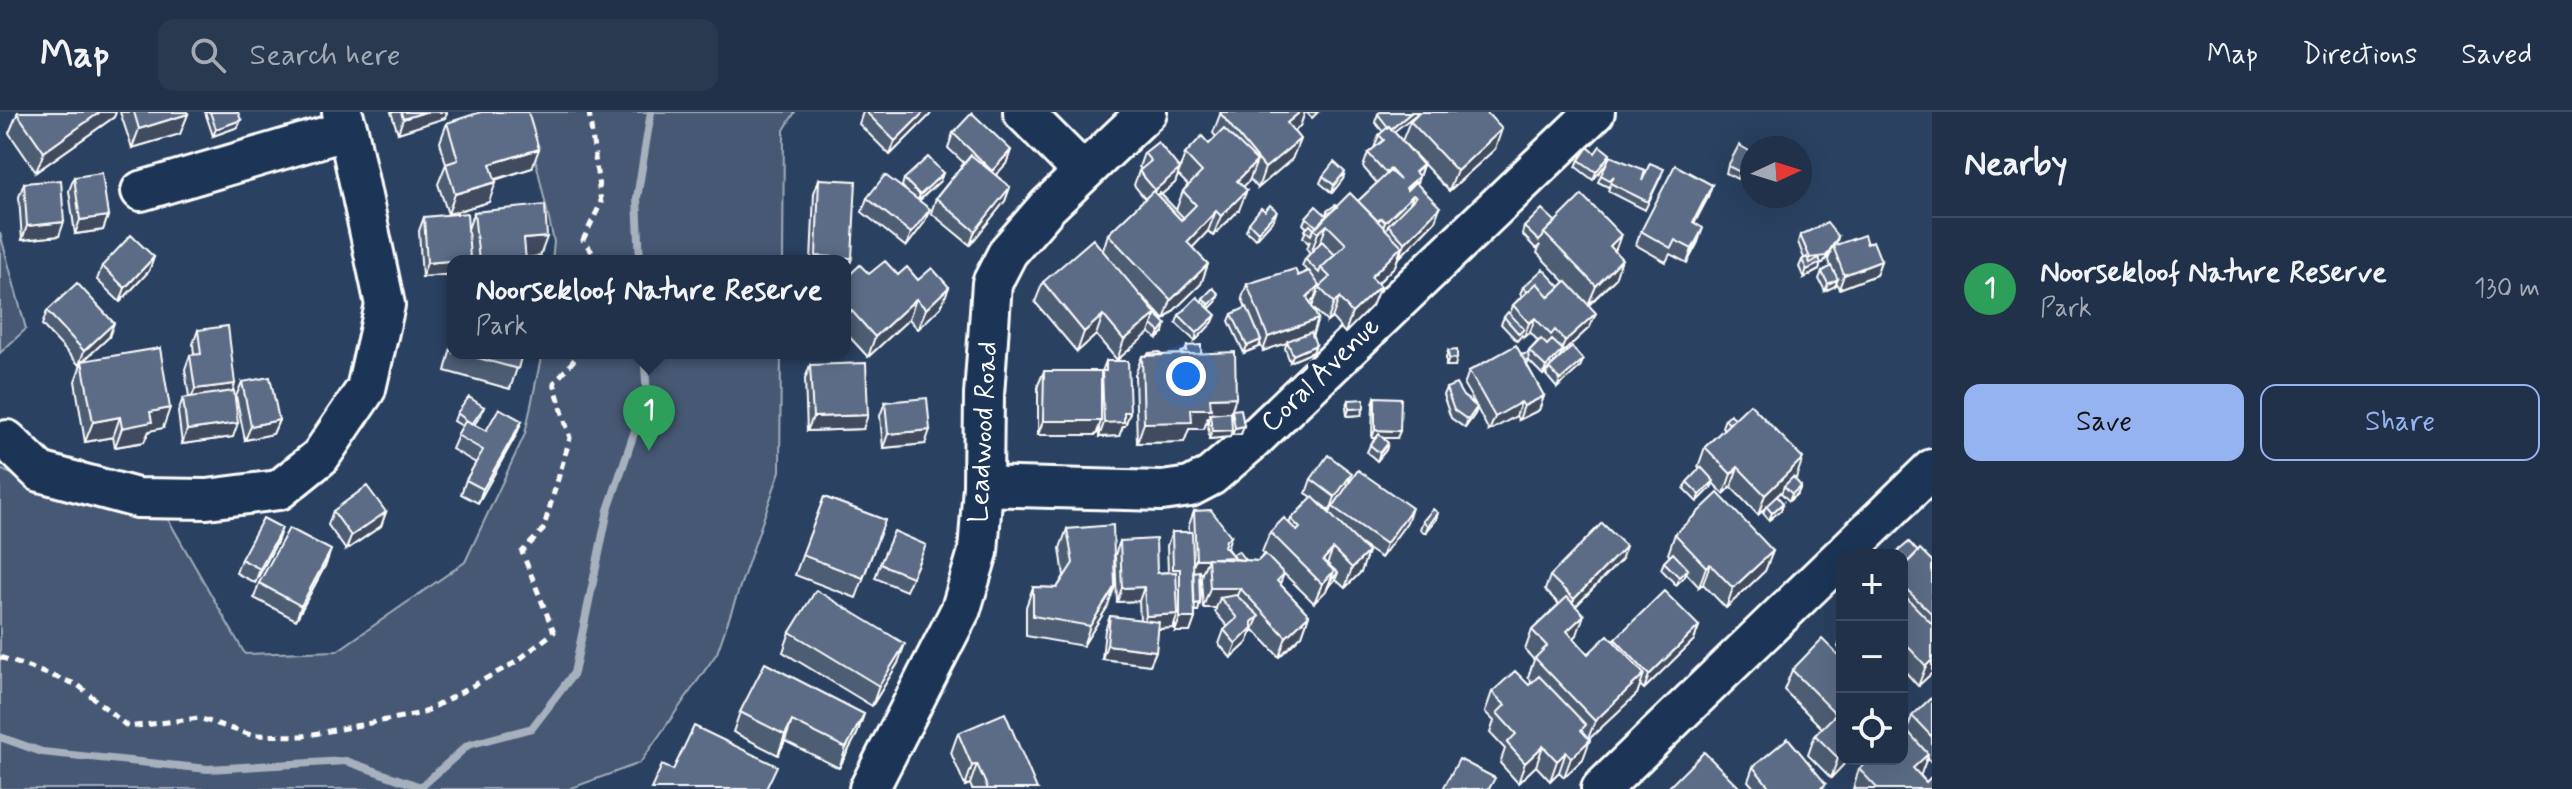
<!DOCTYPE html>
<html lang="en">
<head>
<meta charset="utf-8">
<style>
  :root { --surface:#203149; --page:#283950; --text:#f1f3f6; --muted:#a2a9b4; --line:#3d4c61; --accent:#95b2f1 }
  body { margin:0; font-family:Mynerve,sans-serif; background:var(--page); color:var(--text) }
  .controls { position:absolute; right:24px; bottom:24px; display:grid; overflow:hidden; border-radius:16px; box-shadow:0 8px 32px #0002 }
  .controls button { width:72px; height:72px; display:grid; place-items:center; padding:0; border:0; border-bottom:2px solid var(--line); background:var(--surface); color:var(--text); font:40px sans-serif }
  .compass { position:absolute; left:1740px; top:24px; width:72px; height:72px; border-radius:50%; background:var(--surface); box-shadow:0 8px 32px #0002; rotate:86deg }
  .you { position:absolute; left:1186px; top:264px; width:28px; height:28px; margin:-20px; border:6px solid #fff; border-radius:50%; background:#1a73e8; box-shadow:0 0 0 12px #1a73e833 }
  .badge { display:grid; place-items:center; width:52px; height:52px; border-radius:50%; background:var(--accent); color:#fff; font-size:26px; font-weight:700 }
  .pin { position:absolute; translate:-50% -66px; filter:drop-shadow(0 2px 4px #0008) }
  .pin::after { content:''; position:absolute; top:42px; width:28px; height:24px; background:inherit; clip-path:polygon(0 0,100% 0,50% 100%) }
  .popup { position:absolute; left:447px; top:143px; width:404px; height:104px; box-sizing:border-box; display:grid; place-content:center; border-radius:16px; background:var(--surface); filter:drop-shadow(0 2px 6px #0005); font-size:26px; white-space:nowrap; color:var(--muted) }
  .popup b { font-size:30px; color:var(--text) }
  .popup::after { content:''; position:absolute; left:50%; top:100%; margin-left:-16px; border:16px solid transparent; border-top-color:var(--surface) }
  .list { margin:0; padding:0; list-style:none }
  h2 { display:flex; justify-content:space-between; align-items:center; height:104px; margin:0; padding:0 32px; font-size:34px }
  h2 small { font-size:26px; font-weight:400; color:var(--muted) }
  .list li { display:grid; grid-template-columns:52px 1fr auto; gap:24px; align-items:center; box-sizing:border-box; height:144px; padding:0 32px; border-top:2px solid var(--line) }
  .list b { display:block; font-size:30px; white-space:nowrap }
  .list p { margin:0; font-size:26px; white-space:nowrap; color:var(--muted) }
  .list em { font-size:26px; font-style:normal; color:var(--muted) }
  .actions { display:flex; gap:16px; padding:24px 32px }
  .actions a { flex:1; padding:18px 0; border:2px solid var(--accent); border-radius:16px; text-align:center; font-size:28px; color:var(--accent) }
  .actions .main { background:var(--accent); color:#111 }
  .icon { flex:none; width:44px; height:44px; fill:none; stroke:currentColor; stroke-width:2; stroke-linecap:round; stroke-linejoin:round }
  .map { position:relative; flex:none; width:1932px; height:677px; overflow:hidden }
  header { display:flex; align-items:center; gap:48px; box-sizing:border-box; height:112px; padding:0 40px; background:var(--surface); border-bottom:2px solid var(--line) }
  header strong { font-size:38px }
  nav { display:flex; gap:44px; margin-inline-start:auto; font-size:28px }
  .search { width:560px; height:72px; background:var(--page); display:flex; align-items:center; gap:20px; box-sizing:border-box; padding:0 28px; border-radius:16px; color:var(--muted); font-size:30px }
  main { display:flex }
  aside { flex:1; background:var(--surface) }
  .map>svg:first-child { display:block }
</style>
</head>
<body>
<header>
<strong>Map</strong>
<div class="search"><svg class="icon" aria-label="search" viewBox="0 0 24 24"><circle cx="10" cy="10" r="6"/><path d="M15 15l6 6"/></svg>Search here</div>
<nav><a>Map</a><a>Directions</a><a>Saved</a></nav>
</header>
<main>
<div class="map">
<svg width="1932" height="677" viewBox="0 0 1932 677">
  <rect width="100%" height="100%" fill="#2a4161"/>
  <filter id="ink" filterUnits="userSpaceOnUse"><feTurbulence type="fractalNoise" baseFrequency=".0125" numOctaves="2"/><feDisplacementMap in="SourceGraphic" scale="16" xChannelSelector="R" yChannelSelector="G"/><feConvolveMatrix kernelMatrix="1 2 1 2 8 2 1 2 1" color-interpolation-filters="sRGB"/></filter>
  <g filter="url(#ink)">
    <path fill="#465975" stroke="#a2acba" stroke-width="2" d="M525,0H795L784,18L783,149H552L554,130Z
      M0,121L26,217L0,241Z
      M542,241H781L780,359L717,541L640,651L569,677H0V357L42,375L161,395L245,542L337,539L465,450L525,322Z"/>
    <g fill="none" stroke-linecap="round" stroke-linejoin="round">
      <path stroke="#a7b1be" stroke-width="8" d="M640,149L637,86L651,0
        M0,625L42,640L208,657L346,649L421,675L468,633L532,616L574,561L608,398L647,283L644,241"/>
      <defs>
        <path id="minor" d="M1023,0L1083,60
          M141,79L348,18
          M7,328L40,360L137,386L207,387L279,378L320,345L366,277L385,193L348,18L342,0
          M983,374L1162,379L1190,375L1211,364L1251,330L1595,0
          M1843,443L1932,357
          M869,677L961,497L978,440L983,374L984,283L992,171L1008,140L1048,94L1147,0
          M1601,677L1842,444"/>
      </defs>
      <use href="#minor" stroke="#fff" stroke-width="44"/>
      <path stroke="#fff" stroke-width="5" stroke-dasharray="8 6" stroke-linecap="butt" d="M589,0L601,91L583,128L599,149
        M0,545L78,573L128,615L199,606L251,623L303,624L423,601L516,550L554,520L522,440L543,418L570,326L554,271L580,241"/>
      <use href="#minor" stroke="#1d3557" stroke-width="38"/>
    </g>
    <path fill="#4e5d73" stroke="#fff" stroke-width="2" fill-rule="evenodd" d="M18,0H116L114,5L36,60L9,21Z
      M120,0H187L188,2L180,22L132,36Z
      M205,0H238V15L213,24Z
      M391,0H447L445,6L398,21Z
      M863,0H931L930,3L890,43L859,12Z
      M1221,0H1305L1300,14L1293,19L1300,27L1292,47L1258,76L1250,67L1243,75L1239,98L1213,124L1208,119L1192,136L1208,152L1201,172L1164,208L1141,183L1164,220L1157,227L1149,220L1117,248L1096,223L1077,240L1035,190L1043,170L1103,138L1108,122L1145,87L1134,73L1139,59L1141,57L1139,55L1144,41L1180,56L1185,42L1209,32L1216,25L1213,21ZM1178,63L1188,73L1183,79L1176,98L1161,83L1175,71Z
      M1306,0H1318L1312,6Z
      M1378,2L1402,29L1410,9L1495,37L1449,79L1403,30L1423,53L1417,71L1435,109L1400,145L1399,144L1395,154L1377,172L1380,174L1372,194L1345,221L1332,206L1327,210L1312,195L1318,180L1317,179L1314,187L1310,191L1318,207L1312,222L1313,240L1290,250L1285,236L1287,230L1263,239L1260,231L1259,235L1244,241L1229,209L1232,202L1246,196L1242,186L1247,172L1298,164L1308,159L1302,154L1305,147L1310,141L1307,137L1310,129L1308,131L1303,125L1307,116L1303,112L1306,105L1326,103L1327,99L1337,95L1358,89L1377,71L1363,55L1368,41L1374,36L1379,23L1383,20L1375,10Z
      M447,11L532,56L495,68L489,90L448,102L438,72L446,52L440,30Z
      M953,21L1011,38L1006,52L995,63L1010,75L1005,89L970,133L931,101L936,86L964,51L948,36Z
      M1751,40L1737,67L1726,61L1728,54Z
      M1579,48L1608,49L1593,68L1576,55Z
      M943,61L940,69L919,89L924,111L906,135L862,100L867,86L907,80L902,74L904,67Z
      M1601,63L1642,69L1661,64L1645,98L1608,79L1610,73L1608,75L1598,70Z
      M1323,64L1343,67L1332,81L1320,71Z
      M74,65L108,104L103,118L75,122L69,79Z
      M819,67L852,146L847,160L845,149H811L814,81Z
      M24,71L59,124L22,128L19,85Z
      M1712,73L1707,87L1694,111L1698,130L1687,151L1670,142L1666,150L1636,133L1641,119Z
      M1265,99L1274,107L1256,127L1246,119L1249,111Z
      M474,100L540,144L526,146V149H453V162L422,165L419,119L424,105L468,117Z
      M1556,110L1615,140V167L1589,193L1590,215L1561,242L1560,245L1583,248L1580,255L1557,276L1546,263L1549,257L1543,263L1529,249L1527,253L1544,284L1539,298L1519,308L1516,304L1489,319L1477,296L1475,302L1465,316L1451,306L1443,283L1446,276L1463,284L1476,293L1464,273L1469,259L1521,243L1528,242L1529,239L1538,229L1530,220L1524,225L1522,223L1517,229L1501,212L1504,205L1510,202L1513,193L1522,184L1520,182L1523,175H1560L1565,170L1537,141L1540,133L1536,137L1522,122L1524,115Z
      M1800,123L1835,134L1867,132L1881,149L1876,163L1839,177L1836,170L1835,174L1825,179L1819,167L1822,160L1830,155L1828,148L1831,140L1823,151H1821L1819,158L1804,166L1799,155L1802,148L1804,146L1798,130Z
      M154,145L149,159L120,190L97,168L102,154Z
      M869,162L898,163L949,175L941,195L918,217L909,207L868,245L845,220V167Z
      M1203,186L1216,190L1209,197L1213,210L1195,229L1176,211L1179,203L1202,189Z
      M47,199L109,225L83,249L163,316L149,319L144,330L115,335L113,325L85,330L75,269L82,250L79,253L42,213Z
      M198,218L232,280L233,325L182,332L178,300L183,286L189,285L185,257L190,243L194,242L193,232Z
      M453,228V241H522L510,277L445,259Z
      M1187,234L1201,242L1236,285L1231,300V301L1232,298L1244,314L1241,322L1232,323L1231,320L1230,325L1209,327L1208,309L1209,305H1208L1204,317H1189L1184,330L1137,331L1135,263L1142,244L1180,242L1181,240L1185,239Z
      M1448,239L1455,254H1446V246Z
      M1106,249L1130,300L1125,314H1123L1119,324L1099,325V315L1096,323H1038V273L1044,259L1101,262Z
      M810,253L863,317L807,319L805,267Z
      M242,270L279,308L273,322L245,328L236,284Z
      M1375,285L1397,326H1383L1388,331L1386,338L1377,349L1367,340L1370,333L1376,326H1372L1373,292Z
      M1349,288L1361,303L1347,304L1346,295Z
      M885,290L925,332L883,336L880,304Z
      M484,295L481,303L474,313L486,319L522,309L516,323L478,391L461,382L466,368L476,351L452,337L462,314L454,309L457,301Z
      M1725,307L1796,366L1794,367L1801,374L1798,381L1789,389L1781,381L1782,379L1776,385L1783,391L1781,398L1769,408L1763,401L1765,396L1758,403L1731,375L1724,382L1713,371L1711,376L1697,390L1684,377L1687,370L1700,357L1698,355L1705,335L1724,317L1722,315Z
      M1311,367L1348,373L1407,410L1381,446L1359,431L1368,440L1361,460L1345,476L1335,467L1314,491L1271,449L1284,462L1280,472L1309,503L1302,523L1279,545L1254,518L1251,521L1247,531L1231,546L1219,532L1224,518L1228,515L1215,500L1216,496H1203L1201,466L1202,461H1199L1200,491L1198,499H1195V506L1190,520H1175V512L1173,516L1158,517L1156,539L1150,553L1102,547L1105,518L1110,504L1140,508L1139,489L1117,490L1115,443L1120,429L1157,461L1168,460L1167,434L1172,420H1189V413L1194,399L1231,424L1227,436L1232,443L1245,448L1258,449L1264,442L1262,440L1270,420L1289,412L1291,407L1312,385L1306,381ZM1317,389L1330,399L1332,395L1330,402Z
      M824,385L885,408L856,486L795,463Z
      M333,399L386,400L381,414L346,438L328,413Z
      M1436,408L1425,421L1420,417L1423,409Z
      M1067,417L1108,494L1083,534L1026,524V495L1033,475L1057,476L1064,464L1060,436Z
      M1675,422L1773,439L1765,459L1726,496L1703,472L1699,475L1686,461L1685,464L1676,473L1661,457L1664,450L1670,444L1668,442Z
      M277,430L255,471L236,461L241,447Z
      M1897,440H1918L1932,449V561L1918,574L1902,556V443H1896Z
      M920,447L906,479L875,466L880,452Z
      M1621,448L1575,495L1577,523L1574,526L1588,542L1614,530L1615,527L1699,514L1694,528L1644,577L1640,573L1637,582L1589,627L1583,647L1564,665L1559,660L1550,669L1536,654L1518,671L1500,651L1505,637L1490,621L1494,609L1485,600L1492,580L1529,573L1532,570L1528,565L1534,548L1525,538L1532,518L1559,492L1545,478L1550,464Z
      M326,452L296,508L254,486L259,471Z
      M790,520L898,551L872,594L783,540Z
      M1842,523V540L1838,535Z
      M1842,547V647L1831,666L1808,643L1815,623L1822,616L1784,578L1792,558Z
      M1932,585V652L1927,646L1920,663L1932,677H1853L1859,657L1907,618L1912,604Z
      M740,600L864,602L857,622L839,656L785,629L778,643L733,620Z
      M958,621L1037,677H972L970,672L965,674L951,641Z
      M1753,655L1825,677H1755L1748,669Z"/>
    <path fill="#404c5e" stroke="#fff" stroke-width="2" d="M100,0H116L114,5L36,60L44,40Z
      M425,0H447L445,6L398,21L403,7Z
      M924,0H931L930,3L890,43L895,29Z
      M1300,0H1305L1300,14L1279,31L1287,11Z
      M1412,0H1419L1387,25L1390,18Z
      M188,2L180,22L132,36L139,17Z
      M241,8L238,15L213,24L216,17Z
      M1502,17L1495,37L1449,79L1457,59Z
      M1300,27L1292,47L1258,76L1265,56Z
      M539,37L532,56L483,71L490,52Z
      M1011,38L1006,52L987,73L992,59Z
      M1610,42L1608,49L1593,68L1596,60Z
      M1257,49L1249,69L1230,88L1237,69Z
      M1423,53L1414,78L1400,90L1406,76L1415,60Z
      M1180,57L1175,71L1150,92L1155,78Z
      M1345,60L1343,67L1332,81L1334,73Z
      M943,61L940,69L917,90L920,83Z
      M496,70L489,90L448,102L455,82Z
      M1712,73L1707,87L1688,124L1693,110Z
      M1010,75L1005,89L970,133L975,119Z
      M1247,78L1239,98L1213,124L1221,104Z
      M1413,83L1408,97L1388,113L1386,118L1380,124L1385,110Z
      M1440,95L1435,109L1400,145L1405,131Z
      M930,97L924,111L906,135L911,121Z
      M1216,99L1208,119L1179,150L1187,130Z
      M1277,99L1274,107L1256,127L1258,120Z
      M108,104L103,118L75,122L80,108Z
      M64,110L59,124L22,128L27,114Z
      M1327,113L1319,133L1311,141L1318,121Z
      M1703,116L1698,130L1687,151L1692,137Z
      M1621,123L1614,142L1610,134Z
      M547,125L540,144L517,147L524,127Z
      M1838,125L1836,133L1833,134L1823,151H1821L1819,158L1804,166L1810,146Z
      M1402,134L1395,154L1363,185L1371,165Z
      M816,144L852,146L847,160H845V149H814Z
      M154,145L149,159L120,190L125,176Z
      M470,147V149H453V162L422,165L427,151Z
      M1622,147L1615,167L1588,193L1596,174Z
      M1881,149L1876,163L1839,177L1844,163Z
      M1208,152L1201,172L1164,208L1171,188Z
      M1838,167L1835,174L1825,179L1828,172Z
      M1319,173L1314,187L1302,200L1307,185Z
      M1380,174L1372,194L1345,221L1352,201Z
      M949,175L941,195L918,217L926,197Z
      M1219,182L1216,190L1206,200L1209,193Z
      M1339,186L1332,206L1327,210L1334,191Z
      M916,187L909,207L868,245L875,225Z
      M851,198L845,215V204Z
      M1596,201L1590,215L1561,242L1560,245L1543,263L1546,255L1561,239L1565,229Z
      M1156,202L1149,221L1117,248L1124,228Z
      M1103,203L1096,223L1077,240L1084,220Z
      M1216,203L1213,210L1195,229L1197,221Z
      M1535,206L1530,220L1524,225L1529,211Z
      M1318,207L1313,222L1263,239L1268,225Z
      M114,211L109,225L79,253L84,239Z
      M1166,212L1164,220L1157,227L1160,220Z
      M1261,228L1259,235L1244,241L1247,234Z
      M1316,233L1313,240L1290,250L1293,243Z
      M1457,246L1455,254H1446L1449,247Z
      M1583,248L1580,255L1557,276L1560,268Z
      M235,272L230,286L189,291L195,277Z
      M1544,284L1539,298L1519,308L1524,294Z
      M1236,285L1229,305L1210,302L1209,305H1208L1204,317H1189L1184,330L1137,331L1144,311L1191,297L1210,286Z
      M1521,290L1516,304L1489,319L1495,305Z
      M1477,295L1475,302L1465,316L1468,308Z
      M170,296L163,316L149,319L144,330L115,335L122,316L150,300Z
      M1364,296L1361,303L1347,304L1349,297Z
      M1124,300H1130L1125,314H1123L1119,324L1099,325L1104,311Z
      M868,303L863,317L807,319L813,305Z
      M120,305L113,325L85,330L93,310Z
      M279,308L273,322L245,328L251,314Z
      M522,309L516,323L478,391L483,377Z
      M1043,309H1101L1096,323H1038Z
      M238,311L233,325L182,332L187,318Z
      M1244,314L1241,322L1232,323L1235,316Z
      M930,318L925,332L883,336L888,322Z
      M1232,318L1230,325L1209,327L1212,319Z
      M1375,318L1400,319L1397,326H1372Z
      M1388,331L1386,338L1377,349L1380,341Z
      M1803,346L1796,366L1786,375L1784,374L1782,379L1758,403L1765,383Z
      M1738,355L1731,375L1724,382L1731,362Z
      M1352,361L1347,375L1330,399L1335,385Z
      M1714,369L1711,376L1697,390L1700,383Z
      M1801,374L1798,381L1789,389L1792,382Z
      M1783,391L1781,398L1769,408L1772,401Z
      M1412,396L1407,410L1381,446L1386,432Z
      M386,400L381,414L346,438L351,424Z
      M1438,401L1436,408L1425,421L1428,414Z
      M282,416L277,430L255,471L260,457Z
      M1231,424L1226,438L1221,442L1226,428Z
      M1626,434L1621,448L1569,501L1574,487Z
      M1333,437L1325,457L1315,468L1323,448Z
      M331,438L326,452L296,508L301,494Z
      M1773,439L1765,459L1726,496L1733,476Z
      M1368,440L1361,460L1345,476L1352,456Z
      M1196,447H1208L1202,461H1190Z
      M1710,452L1703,472L1699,475L1706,455Z
      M1688,457L1685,464L1676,473L1679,465Z
      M1334,459L1326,479L1314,491L1322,472Z
      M1338,461L1335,468L1328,476L1331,468Z
      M1115,474L1108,494L1083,534L1090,514Z
      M1144,475L1139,489L1117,490L1122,476Z
      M1210,476H1240L1232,496L1220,486L1216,496H1203Z
      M1200,491L1198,499H1191L1193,492Z
      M1178,502L1173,516L1141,518L1146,504Z
      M1309,503L1302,523L1279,545L1286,525Z
      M1584,503L1577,523L1560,539L1567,519Z
      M1259,504L1247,531L1231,546L1236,532L1252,510Z
      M1180,506H1195L1190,520H1175Z
      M1699,514L1694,528L1644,577L1649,563Z
      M905,532L898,551L872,594L879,574Z
      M1107,533L1156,539L1150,553L1102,547Z
      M1932,548V561L1918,574L1926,554Z
      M1644,562L1637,582L1587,629L1595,609Z
      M864,602L857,622L839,656L846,636Z
      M792,609L785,629L778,643L785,623Z
      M1590,628L1583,647L1564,665L1571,646Z
      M1543,634L1536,654L1518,671L1525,651Z
      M1566,640L1559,660L1550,669L1557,649Z
      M1842,642V647H1849L1831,666L1838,646Z
      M1928,642L1921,662L1906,676L1913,656Z
      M977,652L970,672L965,674L972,654Z"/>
    <path fill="#5b6c86" stroke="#fff" stroke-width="2" d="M18,0H100L44,40L17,1Z
      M134,0H187L188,2L139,17Z
      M210,0H238L241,8L216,17Z
      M401,0H425L403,7Z
      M481,0H528L539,37L490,52L496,70L455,82L446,52L458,48L447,11Z
      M866,0H924L895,29Z
      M1221,0H1300L1287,11L1300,27L1265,56L1220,1Z
      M1380,0H1412L1391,17L1389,14L1388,15L1378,2Z
      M1419,0H1486L1502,17L1457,59L1410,9Z
      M972,1L1011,38L992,59L953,21Z
      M1389,14L1423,53L1415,60L1419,64L1406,76L1407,78L1415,70L1440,95L1405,131L1388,113L1416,85L1413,83L1385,110L1381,106L1378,109L1358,89L1390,59L1400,68L1390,57L1386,61L1368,41L1384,28L1379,23Z
      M1224,17L1257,49L1237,69L1247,78L1221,104L1216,99L1187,130L1208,152L1171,188L1108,122L1153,79L1181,108L1196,93L1183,79L1202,60L1185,42L1202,24L1209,32Z
      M1158,30L1180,57L1155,78L1139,59L1151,49L1144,41Z
      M1739,33L1751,40L1740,60L1728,54Z
      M1600,34L1610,42L1596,60L1579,48L1588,35L1595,41Z
      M971,43L1010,75L975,119L936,86Z
      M1610,44L1645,58L1642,69L1650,51L1664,57L1648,90L1610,71L1614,64L1610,68L1601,63Z
      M928,45L943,61L920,83L904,67Z
      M1334,50L1345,60L1334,73L1323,64Z
      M1675,53L1712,73L1693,110L1703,116L1692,137L1675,128L1671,136L1641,119Z
      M102,61L108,104L80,108L74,65Z
      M885,63L930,97L911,121L867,86Z
      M819,67L856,69L852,146L816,144Z
      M61,68L64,110L27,114L24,71Z
      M1160,81L1184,106L1181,108L1158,83Z
      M1350,81L1402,134L1371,165L1380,174L1352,201L1339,186L1334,191L1319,175L1330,165L1321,156L1346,132L1327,113L1318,121L1314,117Z
      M1582,83L1621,123L1610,134L1622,147L1596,174L1544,121Z
      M545,93L547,125L524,127L526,149H479L474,100Z
      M1270,93L1277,99L1258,120L1249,111L1261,96L1265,99Z
      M1335,93L1337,95L1329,102L1327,99Z
      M1316,94L1327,104L1317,115L1306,105Z
      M1542,97L1556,110L1544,121L1543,125L1539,129L1524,115Z
      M467,101L470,147L427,151L424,105Z
      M1827,111L1838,125L1826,144L1810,146L1800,123Z
      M1310,113L1314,117L1311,123L1305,118Z
      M131,123L154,145L125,176L102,154Z
      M1864,123L1867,132L1873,129L1881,149L1844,163L1833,134Z
      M1093,127L1156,202L1124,228L1103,203L1084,220L1043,170Z
      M1322,129L1335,143L1321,156L1319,161L1305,147Z
      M1807,145L1810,151L1819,146L1821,151L1807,158L1802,148Z
      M885,149L898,163L907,155L918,168L932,156L949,175L926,197L916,187L875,225L851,198L845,204V167L860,153L869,162Z
      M1831,154L1838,167L1828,172L1822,160Z
      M1295,157L1298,164L1309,159L1319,173L1307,185L1318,207L1268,225L1247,172Z
      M1543,157L1560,175L1549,185L1537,171L1527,180L1523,175Z
      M1566,169L1596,201L1565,229L1555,218L1551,223L1535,206L1529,211L1513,193L1537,171L1549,185Z
      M77,171L114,211L84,239L47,199Z
      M1213,176L1219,182L1209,193L1203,186Z
      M1197,185L1216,203L1197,221L1179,203Z
      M1247,195L1261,228L1247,234L1232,202Z
      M1508,200L1524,217L1519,222L1504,205Z
      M1156,202L1166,212L1160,220L1152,213Z
      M228,214L235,272L195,277L190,243L201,242L198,218Z
      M1311,220L1316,233L1293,243L1287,229Z
      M1541,227L1547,233L1552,228L1563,238L1546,255L1529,239Z
      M1201,233V242H1181V240L1187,239V234Z
      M1516,233L1544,284L1524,294L1521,290L1495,305L1469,259Z
      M1572,235L1583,248L1560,268L1549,256Z
      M160,236L170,296L150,300L152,310L122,316L120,305L93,310L82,249Z
      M1457,238V246L1449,247L1448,239Z
      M1160,240L1161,243H1147L1149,241Z
      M1235,240L1236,285L1210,286L1211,297H1191L1192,310L1144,311L1142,244Z
      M460,241H522L518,257Z
      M1528,241L1529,248L1525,249L1521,243Z
      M1106,249H1128L1130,300H1124V310L1104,311L1102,259H1106Z
      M866,251L868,303L813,305L810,253Z
      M1044,259H1101V309H1043Z
      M270,265L279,308L251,314L242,270Z
      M1456,272L1463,284L1477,295L1468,308L1454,298L1446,276Z
      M234,279L238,311L187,318L183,286Z
      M469,285L484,295L472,312L457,301Z
      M1375,285L1401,286L1400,319L1375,318Z
      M927,286L930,318L888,322L885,290Z
      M1364,287V296L1349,297V288Z
      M1750,292L1803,346L1765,383L1738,355L1731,362L1705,335Z
      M499,296L522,309L483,377L466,368L483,338L457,323L466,308L486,319Z
      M1241,297L1244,314L1235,316L1232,298Z
      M1231,300L1232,318L1212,319L1210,302Z
      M1730,302L1735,306L1729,312L1725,307Z
      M1379,322L1388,331L1380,341L1370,333Z
      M1328,343L1352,361L1335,385L1311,367Z
      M1701,355L1714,369L1700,383L1687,370Z
      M1358,358L1412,396L1386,432L1333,395Z
      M1793,365L1801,374L1792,382L1784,374Z
      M367,374L386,400L351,424L333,399Z
      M1718,381L1773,439L1733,476L1710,452L1706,455L1675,422Z
      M1777,384L1783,391L1772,401L1766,394Z
      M824,385L885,408L863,466L802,443Z
      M1313,385L1368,440L1352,456L1333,437L1323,448L1334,459L1322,472L1270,420L1284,406L1297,419L1300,416L1291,407Z
      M1433,397L1438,401L1428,414L1423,409Z
      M1211,398L1231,424L1226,428L1224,434L1234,445L1196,447L1194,399Z
      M263,406L282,416L260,457L241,447Z
      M1602,411L1626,434L1574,487L1550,464Z
      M1113,413L1115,474L1090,514L1033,504V475L1057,476L1073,451L1067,417Z
      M289,416L331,438L301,494L259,471Z
      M894,419L926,433L912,465L880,452Z
      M1172,420H1192L1195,506H1180V457H1173Z
      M1156,427L1157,461L1176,460L1178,502L1146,504L1144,475L1122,476L1120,429Z
      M1909,430L1918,440L1907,451L1902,445V443H1900L1897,440Z
      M1920,437L1932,449V502L1902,473V456Z
      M1238,439L1245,448L1234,447V445L1232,443Z
      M1673,441L1688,457L1679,465L1664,450Z
      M1265,442L1284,462L1277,469L1309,503L1286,525L1240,476H1210L1208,446L1258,449Z
      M1328,452L1338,461L1331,468L1334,459Z
      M1199,459L1200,491L1194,492L1193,460Z
      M816,478L905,532L879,574L790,520Z
      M1664,479L1699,514L1649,563L1615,527Z
      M1902,481L1932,512V548L1926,554L1902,528Z
      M1236,483L1259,504L1252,510V516L1236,532L1224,518L1237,506L1220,486Z
      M1567,485L1584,503L1567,519L1588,542L1608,523L1644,562L1595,609L1535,546L1547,534L1532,518Z
      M1110,504L1159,510L1156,539L1107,533Z
      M1822,527L1842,547V642L1838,646L1815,623L1836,602L1792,558Z
      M765,551L864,602L846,636L792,609L785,623L740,600Z
      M1515,559L1529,573L1539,564L1586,613L1581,618L1590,628L1571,646L1566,640L1557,649L1543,634L1525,651L1507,631L1516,622L1497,601L1505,593L1492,580Z
      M1932,585V625L1912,604Z
      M1005,601L1037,677H988L977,652L972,654L958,621Z
      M694,614L777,654L766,677H651L662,653L673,658Z
      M1905,616L1928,642L1913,656L1926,670L1932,664V677H1878L1859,657L1870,647H1902V618Z
      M1788,626L1826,672L1820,677H1771L1753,655Z
      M1704,640L1741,677H1667Z
      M1459,647L1495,666L1489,677H1443Z"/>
  </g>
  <g text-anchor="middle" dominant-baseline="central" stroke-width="8" stroke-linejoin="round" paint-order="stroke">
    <g font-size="28" fill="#fff" stroke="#1d3557">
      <text transform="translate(1321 263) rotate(-44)">Coral Avenue</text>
      <text transform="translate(984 320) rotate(-87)">Leadwood Road</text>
    </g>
  </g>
</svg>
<div class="controls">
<button>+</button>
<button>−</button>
<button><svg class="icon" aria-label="locate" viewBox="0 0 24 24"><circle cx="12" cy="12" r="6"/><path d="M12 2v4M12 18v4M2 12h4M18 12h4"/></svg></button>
</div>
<svg class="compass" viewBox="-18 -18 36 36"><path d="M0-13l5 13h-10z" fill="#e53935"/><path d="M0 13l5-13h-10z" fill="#a2a9b4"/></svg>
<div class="you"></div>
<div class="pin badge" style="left:649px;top:339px;background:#2e9e5b">1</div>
<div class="popup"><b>Noorsekloof Nature Reserve</b>Park</div>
</div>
<aside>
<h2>Nearby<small></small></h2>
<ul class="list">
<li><span class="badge" style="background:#2e9e5b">1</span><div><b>Noorsekloof Nature Reserve</b><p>Park</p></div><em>130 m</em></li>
</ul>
<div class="actions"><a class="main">Save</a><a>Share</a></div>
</aside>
</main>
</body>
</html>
